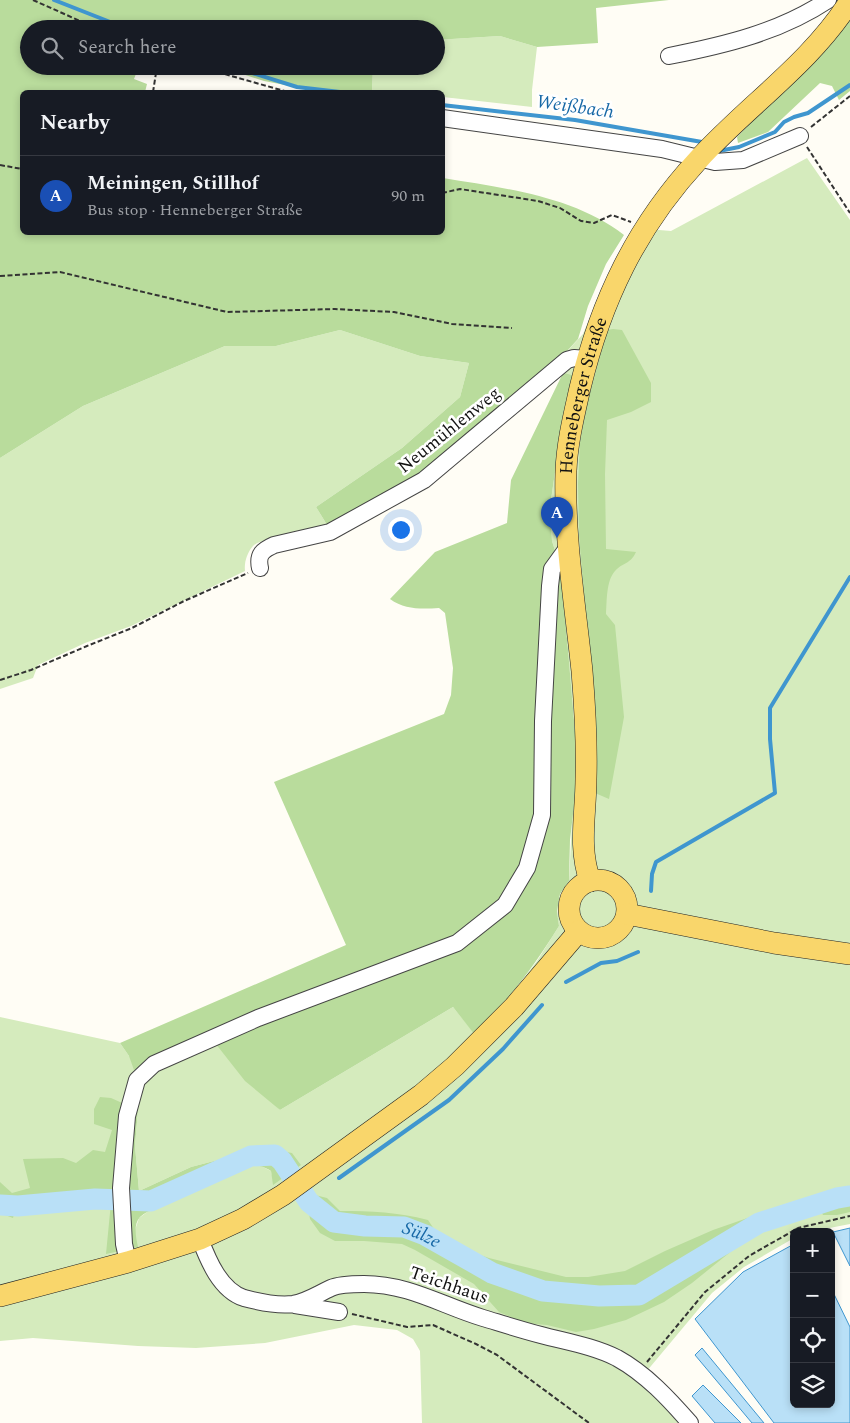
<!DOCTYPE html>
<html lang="en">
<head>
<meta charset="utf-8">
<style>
  :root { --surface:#171b24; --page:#242831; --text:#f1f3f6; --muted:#9ea1a6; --line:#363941; --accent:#c4262e }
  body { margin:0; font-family:Spectral,serif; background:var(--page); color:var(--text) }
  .controls { position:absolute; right:15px; bottom:15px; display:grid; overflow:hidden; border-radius:8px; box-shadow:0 2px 8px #0003 }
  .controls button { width:45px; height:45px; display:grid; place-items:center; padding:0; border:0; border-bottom:1px solid var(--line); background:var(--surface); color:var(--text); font:25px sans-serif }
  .you { position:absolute; left:400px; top:529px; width:18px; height:18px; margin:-12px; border:4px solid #fff; border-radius:50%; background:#1a73e8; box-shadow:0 0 0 8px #1a73e833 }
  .badge { display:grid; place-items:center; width:32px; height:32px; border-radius:50%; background:var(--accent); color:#fff; font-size:16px; font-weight:700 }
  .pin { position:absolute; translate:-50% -41px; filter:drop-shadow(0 1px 2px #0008) }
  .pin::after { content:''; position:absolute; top:26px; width:18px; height:15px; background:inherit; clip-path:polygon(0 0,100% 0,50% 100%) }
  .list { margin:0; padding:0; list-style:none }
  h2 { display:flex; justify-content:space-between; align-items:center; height:65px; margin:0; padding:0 20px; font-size:21px }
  h2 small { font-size:16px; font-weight:400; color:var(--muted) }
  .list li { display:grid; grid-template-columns:32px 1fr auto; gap:15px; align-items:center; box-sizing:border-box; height:80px; padding:0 20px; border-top:1px solid var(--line) }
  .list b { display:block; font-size:19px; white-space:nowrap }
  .list p { margin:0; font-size:16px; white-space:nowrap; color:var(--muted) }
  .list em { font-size:16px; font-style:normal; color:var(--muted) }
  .icon { flex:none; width:28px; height:28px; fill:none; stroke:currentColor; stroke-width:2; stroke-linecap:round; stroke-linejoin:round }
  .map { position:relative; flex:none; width:850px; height:1423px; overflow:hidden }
  .search { position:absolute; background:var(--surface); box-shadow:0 2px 8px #0003; left:20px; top:20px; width:425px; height:55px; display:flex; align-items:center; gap:12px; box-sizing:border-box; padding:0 18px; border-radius:28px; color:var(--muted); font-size:19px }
  .panel { position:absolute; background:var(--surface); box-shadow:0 2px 8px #0003; left:20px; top:90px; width:425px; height:145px; border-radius:8px }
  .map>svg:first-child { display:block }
</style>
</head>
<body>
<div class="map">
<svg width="850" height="1423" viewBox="0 0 850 1423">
  <rect width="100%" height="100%" fill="#fffdf5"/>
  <path fill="#d5ebbd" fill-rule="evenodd" d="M500,36L537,47L532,90V107L443,97L442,92H372L373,66H436V40Z
    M807,158L850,220V1224L809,1232H794V1238L744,1267L712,1293L641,1378L687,1423H422L420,1351L413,1339L397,1330L354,1325L265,1343L196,1348L138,1346L33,1338L0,1341V1017L120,1043L129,1056L157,1057L208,1034L280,1110L453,1007L475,1034L506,1002L537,961L559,926C556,906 557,897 569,881L576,743L561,569L552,541L550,507L557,458L573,375L548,372L583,334L601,291L635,228L671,231ZM123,1103L138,1110L135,1146L139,1191L191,1167L248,1152L270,1149L274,1185L271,1171L259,1165L241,1167L194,1188L172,1201L150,1210L139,1218L135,1230Z
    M340,330L420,356L469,363L460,397L402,448L316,507L329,528C314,531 262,537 253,546C247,553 244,562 245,571L131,626L85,643L38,665L33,678L0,689V458L83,406L225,346H276Z"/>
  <path fill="#b9dc9c" d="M0,0H669L596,8L598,43L537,47L500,36L436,40V29H29V66H139L134,79L147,84L145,92H22V232H442L443,178C503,188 574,196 624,235L606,264L588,306L578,339L548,372L420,477L329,528L316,507L402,448L460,397L469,363L420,356L340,330L276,346H225L83,406L0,458Z
    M850,15V91L839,100L832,86L820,83L768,132L738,143L737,137L767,106Z
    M218,66H373L372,92H322L264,81Z
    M613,329L622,330L651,383V402L631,412L607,420L605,474L606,549L636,552C630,565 623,562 615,571C606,581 607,601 606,614L615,625L624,717L609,799L595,793L596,732L579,536L578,483L580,442L587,404L607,330Z
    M563,373L573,375L557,458L550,507L552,541L561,569L576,743L577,779L570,840L569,881L560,894L557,911L559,926C533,968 509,999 475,1035L453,1007L280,1110L245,1081L208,1034L157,1057L134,1070L129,1056L120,1043L346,945L274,782L444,714L451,695L453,668L445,613L439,608C422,609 405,610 390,599L435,552L507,523L511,480Z
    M100,1097L111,1098L138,1110L135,1146L139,1191L191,1167L248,1152L270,1149L292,1153L301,1165L273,1185L271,1171C268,1169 264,1167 260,1166C238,1160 192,1192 171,1202C161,1207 149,1209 140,1217C133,1225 136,1237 138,1247L106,1254L112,1192L17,1203L13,1218L0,1213V1182L12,1193L30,1188L23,1159L63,1158L76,1163L93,1150L105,1152L112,1130L94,1124V1109Z
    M850,1191V1212L837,1215H823L814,1197Z
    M315,1195L327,1198L340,1211C372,1211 397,1212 428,1220L440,1238L462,1249L489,1258L566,1277H588L625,1271L665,1251L713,1230L794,1202L801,1216L760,1228L692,1283L664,1302L626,1320L594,1329L576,1332L547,1325L524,1323L499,1312L474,1284L415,1250L402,1244L364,1241H335L320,1233L310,1219L308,1206Z"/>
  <path fill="#b9e0f7" stroke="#3f96cf" d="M850,1228V1266L833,1232Z
    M794,1244V1404H831V1288L850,1327V1423H774L695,1319L743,1272Z
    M702,1348L764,1423H752L695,1355Z
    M703,1385L741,1423H715L692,1396Z"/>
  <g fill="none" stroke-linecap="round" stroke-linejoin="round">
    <path stroke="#3f96cf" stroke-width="4" d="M54,0L128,29
      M230,66L297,87L340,92
      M442,105L575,120L702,142
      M719,151L739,147L775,132L784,122L794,117L808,113L850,85
      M651,891L652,874L656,862L775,793L770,739V708L850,577
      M566,982L601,963L617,961L638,952
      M339,1178L449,1100L503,1049L542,1005"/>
    <path stroke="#b9e0f7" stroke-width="21" id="s1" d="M0,1205L18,1206L95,1199L151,1201L251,1156L275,1155L282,1161L309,1202L334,1222L365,1226L404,1227L425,1235L492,1273L543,1291L599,1296L639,1295L759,1223L837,1198L850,1196"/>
    <defs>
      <path id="minor" d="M669,56C725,45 780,32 828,0
        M442,118L662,149L715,162L743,160L800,136
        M260,568C257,554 263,550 274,545L330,532L424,480L567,360L574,358L587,359
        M200,1239C208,1260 220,1290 244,1298C259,1302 277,1306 293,1304C306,1302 318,1294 331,1288C340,1284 355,1284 364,1284C409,1284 443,1306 483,1318C503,1324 522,1330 541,1335C567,1342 593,1346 617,1358C646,1374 669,1399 690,1423
        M128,1262L124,1244L121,1188L127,1116L137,1080L154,1064L258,1018L457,943L505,905L527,868L542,815L543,721L550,586L552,569L568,547
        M295,1305L339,1312"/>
      <g id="major">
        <circle cx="598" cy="909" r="29"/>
        <path id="s2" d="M590,881C578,846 586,814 586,779C587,743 585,707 582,671C575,604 564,538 566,471C567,443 574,415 580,388C601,301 636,227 698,160C747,106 811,63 850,1"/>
        <path d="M627,914L774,943L850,954"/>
        <path d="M0,1296L128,1262L200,1239L243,1219L283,1195L421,1095L455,1066L514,1007L579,931"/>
      </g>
    </defs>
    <use href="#minor" stroke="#444" stroke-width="18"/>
    <use href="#major" stroke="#222" stroke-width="22"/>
    <path stroke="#333" stroke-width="2" stroke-dasharray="5 2.5" stroke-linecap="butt" d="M33,0L98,29
      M196,66L288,92
      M153,92L156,73L153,66
      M811,127L850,96
      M807,147L850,213
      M0,165L22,169
      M442,193L460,189L538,201L560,208L581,221L594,223L612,215L631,222
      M0,276L60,272L227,312L335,309L394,312L452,324L512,328
      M0,680L31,670L87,646L132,628L184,601L248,573
      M352,1314L407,1327L433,1325L476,1344L497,1355L589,1423
      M647,1362L705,1292L749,1256L798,1228L850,1216"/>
    <use href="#minor" stroke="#fff" stroke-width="16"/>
    <use href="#major" stroke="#f9d66b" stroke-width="21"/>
  </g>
  <g text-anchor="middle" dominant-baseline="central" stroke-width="5" stroke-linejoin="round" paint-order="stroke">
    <g font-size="18" fill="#111" stroke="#fff">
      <text stroke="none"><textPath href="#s2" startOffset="489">Henneberger Straße</textPath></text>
      <text transform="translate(449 430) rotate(-39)">Neumühlenweg</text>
      <text transform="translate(449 1285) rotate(19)">Teichhaus</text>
    </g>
    <g font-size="19" font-style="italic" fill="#1768a6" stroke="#fff">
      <text transform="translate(575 107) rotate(8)">Weißbach</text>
      <text stroke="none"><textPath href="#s1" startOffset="465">Sülze</textPath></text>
    </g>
  </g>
</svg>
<div class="controls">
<button>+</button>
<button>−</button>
<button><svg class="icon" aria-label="locate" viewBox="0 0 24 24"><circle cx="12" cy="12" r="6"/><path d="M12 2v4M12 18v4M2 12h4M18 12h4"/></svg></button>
<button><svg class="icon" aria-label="layers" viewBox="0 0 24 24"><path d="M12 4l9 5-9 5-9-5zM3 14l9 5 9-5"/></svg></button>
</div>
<div class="you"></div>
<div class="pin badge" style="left:557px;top:538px;background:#1a4fb4">A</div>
<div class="search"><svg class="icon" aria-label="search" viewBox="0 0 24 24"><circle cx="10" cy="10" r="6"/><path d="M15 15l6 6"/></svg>Search here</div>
<section class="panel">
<h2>Nearby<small></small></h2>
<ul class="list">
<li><span class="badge" style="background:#1a4fb4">A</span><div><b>Meiningen, Stillhof</b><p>Bus stop · Henneberger Straße</p></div><em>90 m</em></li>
</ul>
</section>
</div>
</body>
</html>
